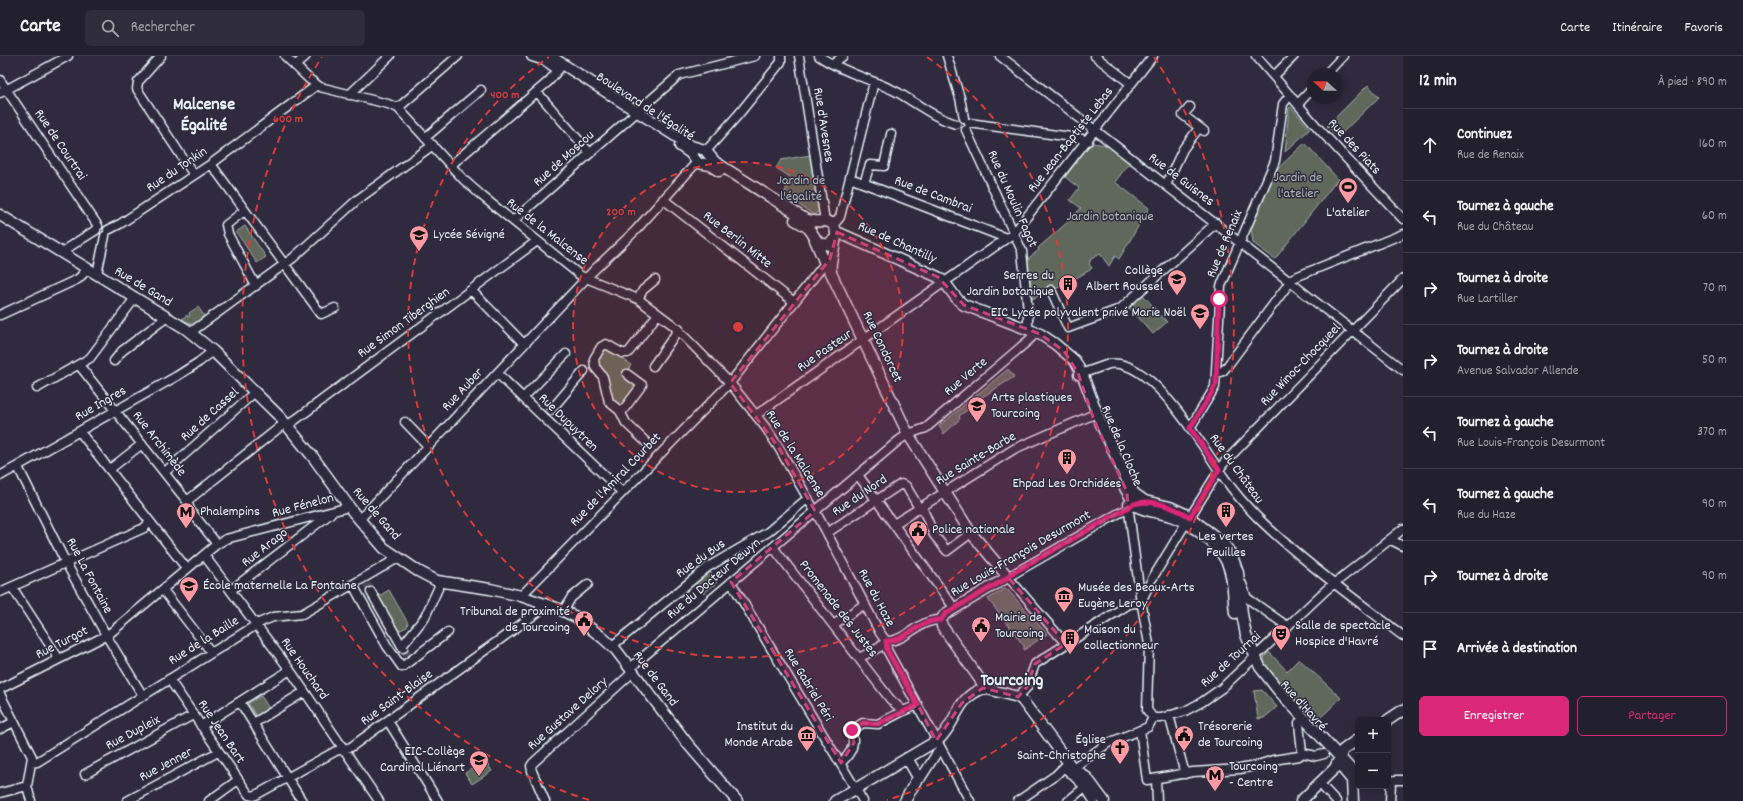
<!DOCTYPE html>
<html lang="fr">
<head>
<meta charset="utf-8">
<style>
  :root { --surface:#23202e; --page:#2f2d3a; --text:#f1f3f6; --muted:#a3a3aa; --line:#403e4a; --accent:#db2777 }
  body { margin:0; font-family:Dekko,sans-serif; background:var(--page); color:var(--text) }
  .controls { position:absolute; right:12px; bottom:12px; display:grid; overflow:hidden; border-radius:6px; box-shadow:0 2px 10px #0003 }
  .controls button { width:36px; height:36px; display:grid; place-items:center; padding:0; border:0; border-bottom:1px solid var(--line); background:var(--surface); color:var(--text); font:20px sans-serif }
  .compass { position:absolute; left:1307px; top:12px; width:36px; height:36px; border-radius:50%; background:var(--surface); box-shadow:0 2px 10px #0003; rotate:291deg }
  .stop { position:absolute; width:12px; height:12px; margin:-9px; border:3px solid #db2777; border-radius:50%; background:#fff }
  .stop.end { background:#db2777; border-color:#fff; box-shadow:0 1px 4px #0008 }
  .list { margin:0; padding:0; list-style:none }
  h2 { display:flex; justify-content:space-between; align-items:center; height:52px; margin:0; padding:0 16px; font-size:17px }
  h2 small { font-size:13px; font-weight:400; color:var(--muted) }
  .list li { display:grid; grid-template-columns:26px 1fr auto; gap:12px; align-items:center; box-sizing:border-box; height:72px; padding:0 16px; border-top:1px solid var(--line) }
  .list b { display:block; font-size:15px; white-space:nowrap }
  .list p { margin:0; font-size:13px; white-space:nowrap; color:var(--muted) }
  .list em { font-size:13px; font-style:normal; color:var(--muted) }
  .actions { display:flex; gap:8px; padding:12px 16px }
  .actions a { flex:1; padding:9px 0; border:1px solid var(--accent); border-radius:6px; text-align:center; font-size:14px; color:var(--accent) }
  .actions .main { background:var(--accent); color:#fff }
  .icon { flex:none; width:22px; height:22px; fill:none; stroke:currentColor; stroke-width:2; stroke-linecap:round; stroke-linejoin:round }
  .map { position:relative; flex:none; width:1403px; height:745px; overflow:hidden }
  header { display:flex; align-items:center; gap:24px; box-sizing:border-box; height:56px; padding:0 20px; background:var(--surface); border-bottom:1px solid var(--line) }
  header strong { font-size:19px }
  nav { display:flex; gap:22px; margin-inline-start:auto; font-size:14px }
  .search { width:280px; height:36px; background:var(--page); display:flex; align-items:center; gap:10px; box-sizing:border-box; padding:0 14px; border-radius:6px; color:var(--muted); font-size:15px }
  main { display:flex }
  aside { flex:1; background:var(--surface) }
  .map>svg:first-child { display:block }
</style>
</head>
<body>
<header>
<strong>Carte</strong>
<div class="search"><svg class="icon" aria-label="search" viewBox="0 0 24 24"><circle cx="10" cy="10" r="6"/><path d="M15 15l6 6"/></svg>Rechercher</div>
<nav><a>Carte</a><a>Itinéraire</a><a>Favoris</a></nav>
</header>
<main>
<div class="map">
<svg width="1403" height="745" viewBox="0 0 1403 745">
  <rect width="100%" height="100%" fill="#2f2a3d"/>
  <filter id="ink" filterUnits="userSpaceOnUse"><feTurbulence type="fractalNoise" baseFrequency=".025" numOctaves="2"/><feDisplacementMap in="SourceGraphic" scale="8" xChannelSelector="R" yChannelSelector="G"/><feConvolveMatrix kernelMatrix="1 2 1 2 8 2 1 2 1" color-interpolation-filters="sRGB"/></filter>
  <g filter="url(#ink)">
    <path fill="#61685b" stroke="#a4acaa" d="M1368,29L1379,41L1338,81L1327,70Z
      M1291,51L1310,73L1285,96L1289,52Z
      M1091,87L1107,89L1130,106L1115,126L1149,152L1119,203L1115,200L1109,210L1100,198L1091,203L1089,208L1092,212L1090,214L1066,228L1032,243L1028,205L1030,201L1039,194L1038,192L1069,165L1081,152L1070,144L1079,132L1065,121Z
      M1305,87L1338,123L1275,203L1253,187L1251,173L1276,114Z
      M810,99L819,155L814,159L784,139L790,121L776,112L781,104Z
      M245,170L266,201L257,207L236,176Z
      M1143,239L1167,266L1153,278L1129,251Z
      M198,251L205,261L193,269L182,263L187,259L188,261L190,260L189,257Z
      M605,293H610L631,309L625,319L638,330L622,353L611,344L598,311L596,301Z
      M1008,313L1014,321L979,343L980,345L959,360L960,363L944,378L939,370Z
      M709,515L718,525L704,538L694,527Z
      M1004,533H1007L1047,578L1024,594V590L988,543Z
      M389,534L408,567L407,571L396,576L377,541Z
      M1269,596L1287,615L1299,603L1341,642L1316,666L1264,611V601Z
      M1262,634L1277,651L1264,662L1258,663L1254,635Z
      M261,640L269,652L256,660L248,647Z
      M485,704L492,715L472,728L465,717Z"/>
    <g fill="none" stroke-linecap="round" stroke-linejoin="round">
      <path stroke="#4b4859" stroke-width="8" stroke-dasharray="8 4" stroke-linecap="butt" d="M647,387L656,396
        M367,528L371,536
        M403,592L408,599"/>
      <defs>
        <path id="minor" d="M161,0L138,26L137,33L194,119
          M285,0L309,23L320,31L388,48L398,52L464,124L482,140L581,220L638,243L673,269L730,327L766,372L779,392L819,462L880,577L886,585L887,594L970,745
          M799,0L825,165
          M819,0C842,16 871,23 897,36C916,47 935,62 956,68
          M947,0L960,42L964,62
          M1000,0L1403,314
          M1095,0L1131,28
          M1256,0L1319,73L1403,163
          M833,8L843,0
          M295,10L306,0
          M1326,18L1343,0
          M1274,20L1294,0
          M0,24L98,170
          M537,36L590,97
          M0,37L68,0
          M349,39L390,0
          M1298,48L1313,32
          M1190,51L1183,59L1204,75
          M398,52L458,0
          M969,67L1079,82L1088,85
          M966,74L1022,195L1028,255V273
          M425,82L481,34
          M706,95L738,59L781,6V0
          M211,108L321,258L335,252
          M451,109L549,25L559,13
          M850,122L1006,182
          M864,127L870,109L884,110L891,78
          M1166,129L1183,93L1199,72
          M663,143L794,246
          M244,155L226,169L228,178L256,230
          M513,165L679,19L755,0
          M830,166H836L840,161L874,26
          M108,174L120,168L211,108L317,29
          M63,198L69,191L96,174
          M97,218L105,180
          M471,234L524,288
          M1051,234L1068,272L1120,253L1216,167
          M638,243L643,234L655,224
          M0,259L78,223L88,213
          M191,276L293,202L357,144L433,89
          M114,305L122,295L167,261
          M653,310L679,273
          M497,317L622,436
          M1217,317L1223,315L1228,309L1293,222L1403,178
          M1078,319L1109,308C1152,301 1203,392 1225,423C1246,453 1270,474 1298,498C1332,527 1368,553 1403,580
          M37,332L90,302L135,242
          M523,342L566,298
          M551,354L584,315
          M621,357L642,329L627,318
          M756,359L1014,177L1153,0
          M405,366L428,390
          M287,370L537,185
          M1190,372L1215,331L1221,230L1275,105L1283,48L1290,39
          M80,376L187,513
          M647,387L626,367L620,355L609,346L603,321L595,311L594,303L601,291L606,288L622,297H628L658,258
          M18,411L66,507L106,579L143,640
          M110,413L142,388
          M165,416L255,336
          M858,419L955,553
          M0,420L177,320L199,306L213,295
          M187,445L285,367
          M1128,448L1140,539L1149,588L1147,654L1153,662
          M922,451L934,479L947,495L971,477
          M1190,461L1223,408L1403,223
          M359,464L594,214L635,175L697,106
          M894,468L1014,393L1097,357
          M827,477L901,428L906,430L919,452
          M1391,484L1403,490
          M217,488L226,483L349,451
          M773,491L890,643L903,655L918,649
          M204,499L290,614L379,745
          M1152,523L1186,467
          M731,526L863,745
          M1240,528H1242L1247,542L1287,570
          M353,529L387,590L402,611L448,576
          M12,531L59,603
          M163,534L211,596
          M231,534L330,458
          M0,536L144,472L150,466
          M371,536L403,592
          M521,540L730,327L822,211L829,206
          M1141,546L1150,527
          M564,554L571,542L588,528
          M833,569L865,548
          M886,585C904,587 920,562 941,564
          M1066,588L1008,521L1119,457L1141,447
          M402,590L425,561L441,526
          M612,590L708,511L768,476L808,442
          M859,602L880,591L886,585
          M630,612L898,385L908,378L926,372L1029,284L1036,277
          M169,623L249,739L254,740L336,695L351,691L538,556L544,547
          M0,633L109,578L217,488L190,454L187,445L178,434L79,309
          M0,638L32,701L27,730L31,745
          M1018,641L1027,631L1035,608L1129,548L1141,546
          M240,646L302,745
          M1169,659L1185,718
          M1153,662H1161L1185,655L1202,646L1222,632L1326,534L1403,473
          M388,665L438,745
          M254,667L304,636
          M201,670L290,614
          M0,673L14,666
          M1140,674L1147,724L1193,716L1240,713L1255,710L1273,704L1299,700L1302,697L1299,667
          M1302,697L1316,700L1324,698
          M31,707L37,706L261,566L273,561L302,558L398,502
          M841,707C852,696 855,690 852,674L863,667L878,668L903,655
          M1064,711L1085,731L1094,745
          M1073,712L1108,687L1148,671L1153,662
          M85,718L193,659
          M918,722H921L940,692
          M1156,723L1157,745
          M1319,727L1336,745
          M0,737L27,730
          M127,745L218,696
          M209,745L238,724
          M545,745L532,715L531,710L533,707L633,616
          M1018,745L1056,719L1067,708
          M1068,745L1085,731
          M1390,745L1391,727L1395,724H1403"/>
        <path id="major" d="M532,0L545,4L555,11
          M550,0L691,90L705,94L715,106L805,163C815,168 822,163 829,166C845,172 828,201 831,215
          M680,90L690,97L698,107L710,109L719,115
          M0,159L186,273L213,295L280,361L313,401L353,456L384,492L418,515L437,525L490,533L521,540L559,553L576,561L603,582L616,594L687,687L737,745
          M795,164C800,167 805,169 809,173C816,181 816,190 828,188L836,182
          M837,176L938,221C949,228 953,242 964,249L1040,278L1055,288L1075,305L1083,320L1101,368L1131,433L1135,438L1145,445L1170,451L1185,458L1213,479L1226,491L1232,500L1238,517L1242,558L1246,579L1260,611L1278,634L1358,721
          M815,184L824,205L831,217L908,378L971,477L1008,521L945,558L941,564L942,570L981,625L984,632
          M1125,432L1136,450C1148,457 1162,456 1174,461C1193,469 1221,490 1228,509C1234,524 1233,542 1235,557
          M984,632L1018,641L1022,644L1071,710L1087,722L1104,745
          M1388,664L1403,654
          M1342,712L1352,724L1353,745
          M835,745L938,684C957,668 955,642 984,632
          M905,745L918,721L907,702
          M1301,745L1335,712L1343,694L1358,683"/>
      </defs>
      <use href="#minor" stroke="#e8f1f8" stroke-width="11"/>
      <use href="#major" stroke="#e8f1f8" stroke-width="13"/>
      <use href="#minor" stroke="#2f2a3d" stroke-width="8"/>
      <use href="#major" stroke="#2f2a3d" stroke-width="10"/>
    </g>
  </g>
  <g fill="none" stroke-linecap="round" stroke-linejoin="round" filter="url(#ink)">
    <path stroke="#db2777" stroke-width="5" d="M852,674L863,667L878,668L918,649L887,594L886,585C904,587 921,562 941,564L945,558L1004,524L1013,517L1134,448C1152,442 1175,452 1190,461L1219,414L1190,372L1211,338L1216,328L1219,243"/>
  </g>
  <path fill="#ca437a" fill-opacity="0.2" stroke="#ca437a" stroke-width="3" stroke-dasharray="8 5" stroke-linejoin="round" d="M837,176L938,221L964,249L1040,278L1064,295L1078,317L1094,364L1127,436L1128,451L1007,520L1066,588L1035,608L1027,631L1018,641L983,632L962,647L936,685L918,649L878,668L863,667L852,674L854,687L841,707L731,526L815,455L779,392L730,327L830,203Z"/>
  <circle cx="738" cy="271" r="165" fill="#d83c3d" fill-opacity=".12"/>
  <g fill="none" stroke="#d83c3d" stroke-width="2" stroke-dasharray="7 5">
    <circle cx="738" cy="271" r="165"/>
    <path d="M927 1A330 330 0 1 1 549 1"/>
    <path d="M589 744A496 496 0 0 1 322 1M1154 1A496 496 0 0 1 887 744"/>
  </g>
  <defs>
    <symbol id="stadium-pin" viewBox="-11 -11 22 30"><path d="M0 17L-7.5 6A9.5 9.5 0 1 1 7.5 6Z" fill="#ff9aa2" stroke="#2f2a3d"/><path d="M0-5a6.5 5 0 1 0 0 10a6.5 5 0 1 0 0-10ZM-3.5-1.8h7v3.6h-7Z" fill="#111"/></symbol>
    <symbol id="school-pin" viewBox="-11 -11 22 30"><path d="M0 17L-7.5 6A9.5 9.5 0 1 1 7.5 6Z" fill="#ff9aa2" stroke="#2f2a3d"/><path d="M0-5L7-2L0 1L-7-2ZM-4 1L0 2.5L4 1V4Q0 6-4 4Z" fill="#111"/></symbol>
    <symbol id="building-pin" viewBox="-11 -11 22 30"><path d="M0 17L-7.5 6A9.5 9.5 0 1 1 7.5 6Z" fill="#ff9aa2" stroke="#2f2a3d"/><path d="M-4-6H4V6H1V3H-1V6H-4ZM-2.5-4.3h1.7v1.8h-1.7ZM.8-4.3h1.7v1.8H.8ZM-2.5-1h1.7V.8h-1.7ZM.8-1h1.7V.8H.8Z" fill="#111"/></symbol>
    <symbol id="university-pin" viewBox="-11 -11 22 30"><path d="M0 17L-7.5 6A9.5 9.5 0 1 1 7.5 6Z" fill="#ff9aa2" stroke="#2f2a3d"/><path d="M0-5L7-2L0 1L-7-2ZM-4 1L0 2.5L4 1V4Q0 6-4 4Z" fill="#111"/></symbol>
    <symbol id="metro-pin" viewBox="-11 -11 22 30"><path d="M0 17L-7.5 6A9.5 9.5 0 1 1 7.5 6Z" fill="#ff9aa2" stroke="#2f2a3d"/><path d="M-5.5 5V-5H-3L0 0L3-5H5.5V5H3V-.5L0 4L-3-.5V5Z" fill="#111"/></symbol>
    <symbol id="civic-pin" viewBox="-11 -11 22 30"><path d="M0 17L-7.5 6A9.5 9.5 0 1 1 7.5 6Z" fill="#ff9aa2" stroke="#2f2a3d"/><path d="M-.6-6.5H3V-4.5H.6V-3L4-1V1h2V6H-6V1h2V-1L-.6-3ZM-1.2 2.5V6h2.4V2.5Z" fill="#111"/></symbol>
    <symbol id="museum-pin" viewBox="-11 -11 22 30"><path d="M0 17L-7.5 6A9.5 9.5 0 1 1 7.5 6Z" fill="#ff9aa2" stroke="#2f2a3d"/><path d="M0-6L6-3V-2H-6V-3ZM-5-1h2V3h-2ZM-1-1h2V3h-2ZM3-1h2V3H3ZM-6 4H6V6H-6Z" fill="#111"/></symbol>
    <symbol id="theatre-pin" viewBox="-11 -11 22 30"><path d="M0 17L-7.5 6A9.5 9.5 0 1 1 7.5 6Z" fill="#ff9aa2" stroke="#2f2a3d"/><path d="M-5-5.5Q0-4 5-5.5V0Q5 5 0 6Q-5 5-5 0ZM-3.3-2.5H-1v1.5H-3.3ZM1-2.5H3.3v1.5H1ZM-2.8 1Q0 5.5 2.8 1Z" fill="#111"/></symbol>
    <symbol id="church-pin" viewBox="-11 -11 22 30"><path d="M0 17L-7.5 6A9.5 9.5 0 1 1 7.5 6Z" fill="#ff9aa2" stroke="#2f2a3d"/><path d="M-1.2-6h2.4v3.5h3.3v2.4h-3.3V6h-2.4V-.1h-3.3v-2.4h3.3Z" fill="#111"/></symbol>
  </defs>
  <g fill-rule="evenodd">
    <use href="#stadium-pin" x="1337" y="120" width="22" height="30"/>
    <use href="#school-pin" x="408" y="168" width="22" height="30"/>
    <use href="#school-pin" x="1166" y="212" width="22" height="30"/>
    <use href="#building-pin" x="1057" y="217" width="22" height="30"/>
    <use href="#school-pin" x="1189" y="246" width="22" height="30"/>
    <use href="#university-pin" x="966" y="339" width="22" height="30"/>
    <use href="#building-pin" x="1056" y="391" width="22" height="30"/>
    <use href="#building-pin" x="1215" y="444" width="22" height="30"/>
    <use href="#metro-pin" x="175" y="445" width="22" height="30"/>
    <use href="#civic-pin" x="907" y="463" width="22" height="30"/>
    <use href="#school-pin" x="178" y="519" width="22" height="30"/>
    <use href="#museum-pin" x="1053" y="529" width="22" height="30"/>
    <use href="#civic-pin" x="573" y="553" width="22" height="30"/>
    <use href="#civic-pin" x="970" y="559" width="22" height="30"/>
    <use href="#theatre-pin" x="1270" y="567" width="22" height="30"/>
    <use href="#building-pin" x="1059" y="571" width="22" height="30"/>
    <use href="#museum-pin" x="796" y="668" width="22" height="30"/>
    <use href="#civic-pin" x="1173" y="668" width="22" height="30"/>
    <use href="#church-pin" x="1109" y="681" width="22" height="30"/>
    <use href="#school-pin" x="468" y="693" width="22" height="30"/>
    <use href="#metro-pin" x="1204" y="708" width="22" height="30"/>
  </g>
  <g text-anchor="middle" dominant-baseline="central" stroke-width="3" stroke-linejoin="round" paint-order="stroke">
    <g font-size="14" fill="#e8f1f8" stroke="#2f2a3d">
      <text transform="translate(645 51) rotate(33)">Boulevard de l'Égalité</text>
      <text transform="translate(823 69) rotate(81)">Rue d'Avesnes</text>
      <text transform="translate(1071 84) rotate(-52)">Rue Jean-Baptiste Lebas</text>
      <text transform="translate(60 89) rotate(56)">Rue de Courtrai</text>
      <text transform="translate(1354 91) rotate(47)">Rue des Piats</text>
      <text transform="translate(564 103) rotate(-42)">Rue de Moscou</text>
      <text transform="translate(177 114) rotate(-34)">Rue du Tonkin</text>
      <text transform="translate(1181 124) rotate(37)">Rue de Guisnes</text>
      <text transform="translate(933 139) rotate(21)">Rue de Cambrai</text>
      <text transform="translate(1012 143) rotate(66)">Rue du Moulin Fagot</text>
      <text transform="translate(547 176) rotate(38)">Rue de la Malcense</text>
      <text transform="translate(737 184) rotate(38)">Rue Berlin Mitte</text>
      <text transform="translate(897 187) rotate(24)">Rue de Chantilly</text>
      <text transform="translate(1225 188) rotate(-67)">Rue de Renaix</text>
      <text transform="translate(143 231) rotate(31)">Rue de Gand</text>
      <text transform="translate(404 267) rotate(-36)">Rue Simon Tiberghien</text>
      <text transform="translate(882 291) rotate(65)">Rue Condorcet</text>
      <text transform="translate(825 295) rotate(-35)">Rue Pasteur</text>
      <text transform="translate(1301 309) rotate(-46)">Rue Winoc-Chocqueel</text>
      <text transform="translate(966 321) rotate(-40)">Rue Verte</text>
      <text transform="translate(463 334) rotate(-47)">Rue Auber</text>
      <text transform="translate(101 348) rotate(-30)">Rue Ingres</text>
      <text transform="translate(210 359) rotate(-42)">Rue de Cassel</text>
      <text transform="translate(568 367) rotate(44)">Rue Dupuytren</text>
      <text transform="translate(159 388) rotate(52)">Rue Archimède</text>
      <text transform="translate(1121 390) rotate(67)">Rue de la Cloche</text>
      <text transform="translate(795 398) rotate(58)">Rue de la Malcense</text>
      <text transform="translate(976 403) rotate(-31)">Rue Sainte-Barbe</text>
      <text transform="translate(1236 413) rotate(54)">Rue du Château</text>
      <text transform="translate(616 424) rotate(-46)">Rue de l'Amiral Courbet</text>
      <text transform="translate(860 440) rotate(-34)">Rue du Nord</text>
      <text transform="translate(303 450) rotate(-15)">Rue Fénelon</text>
      <text transform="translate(376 458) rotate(49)">Rue de Gand</text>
      <text transform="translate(265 492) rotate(-38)">Rue Arago</text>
      <text transform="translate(1021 498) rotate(-30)">Rue Louis-François Desurmont</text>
      <text transform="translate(701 503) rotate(-35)">Rue du Bus</text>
      <text transform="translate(89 520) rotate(62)">Rue La Fontaine</text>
      <text transform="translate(714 523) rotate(-40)">Rue du Docteur Dewyn</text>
      <text transform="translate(876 542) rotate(62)">Rue du Haze</text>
      <text transform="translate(838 553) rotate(52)">Promenade des Justes</text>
      <text transform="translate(204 585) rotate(-32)">Rue de la Baille</text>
      <text transform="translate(62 587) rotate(-27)">Rue Turgot</text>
      <text transform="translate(1231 604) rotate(-42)">Rue de Tournai</text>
      <text transform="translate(304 613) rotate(55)">Rue Houchard</text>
      <text transform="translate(655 623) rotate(53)">Rue de Gand</text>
      <text transform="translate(808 629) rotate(59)">Rue Gabriel Péri</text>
      <text transform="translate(397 642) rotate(-36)">Rue Saint-Blaise</text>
      <text transform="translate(1303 650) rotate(48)">Rue d'Havré</text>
      <text transform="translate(568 658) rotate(-42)">Rue Gustave Delory</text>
      <text transform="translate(221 676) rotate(56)">Rue Jean Bart</text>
      <text transform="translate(133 677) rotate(-28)">Rue Dupleix</text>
      <text transform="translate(166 709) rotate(-28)">Rue Jenner</text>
    </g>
    <g font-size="14" fill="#b2bab9" stroke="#2f2a3d">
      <text x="1298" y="122">Jardin de<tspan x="1298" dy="16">l'atelier</tspan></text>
      <text x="801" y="125">Jardin de<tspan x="801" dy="16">l'égalité</tspan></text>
      <text x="1110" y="161">Jardin botanique</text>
    </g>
    <g font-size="14" fill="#e8f1f8" stroke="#2f2a3d" text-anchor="start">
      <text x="1348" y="157" text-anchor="middle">L'atelier</text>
      <text x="433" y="179">Lycée Sévigné</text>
      <text x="1163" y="215" text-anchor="end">Collège<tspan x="1163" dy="16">Albert Roussel</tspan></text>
      <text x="1054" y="220" text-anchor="end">Serres du<tspan x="1054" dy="16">Jardin botanique</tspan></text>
      <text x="1186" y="257" text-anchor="end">EIC Lycée polyvalent privé Marie Noël</text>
      <text x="991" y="342">Arts plastiques<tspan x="991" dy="16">Tourcoing</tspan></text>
      <text x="1067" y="428" text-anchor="middle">Ehpad Les Orchidées</text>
      <text x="200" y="456">Phalempins</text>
      <text x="932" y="474">Police nationale</text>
      <text x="1226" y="481" text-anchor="middle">Les vertes<tspan x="1226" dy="16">Feuilles</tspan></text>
      <text x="203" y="530">École maternelle La Fontaine</text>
      <text x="1078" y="532">Musée des Beaux-Arts<tspan x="1078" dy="16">Eugène Leroy</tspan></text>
      <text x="570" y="556" text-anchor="end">Tribunal de proximité<tspan x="570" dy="16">de Tourcoing</tspan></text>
      <text x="995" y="562">Mairie de<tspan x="995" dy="16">Tourcoing</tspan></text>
      <text x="1295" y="570">Salle de spectacle<tspan x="1295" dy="16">Hospice d'Havré</tspan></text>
      <text x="1084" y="574">Maison du<tspan x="1084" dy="16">collectionneur</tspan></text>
      <text x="793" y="671" text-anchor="end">Institut du<tspan x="793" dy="16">Monde Arabe</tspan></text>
      <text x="1198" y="671">Trésorerie<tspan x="1198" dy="16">de Tourcoing</tspan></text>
      <text x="1106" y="684" text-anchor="end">Église<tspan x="1106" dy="16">Saint-Christophe</tspan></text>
      <text x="465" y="696" text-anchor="end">EIC-Collège<tspan x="465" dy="16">Cardinal Liénart</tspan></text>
      <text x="1229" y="711">Tourcoing<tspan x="1229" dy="16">- Centre</tspan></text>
    </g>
    <g font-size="18" font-weight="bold" fill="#e8f1f8" stroke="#2f2a3d">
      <text x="204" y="49">Malcense<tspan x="204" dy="21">Égalité</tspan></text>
      <text x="1012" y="625">Tourcoing</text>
    </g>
  </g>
  <circle cx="738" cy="271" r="6" fill="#d83c3d" stroke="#2f2a3d" stroke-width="2"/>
  <g font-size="12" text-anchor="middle" font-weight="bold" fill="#d83c3d" stroke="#2f2a3d" stroke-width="3" stroke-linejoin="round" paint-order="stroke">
    <text x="505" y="42">400 m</text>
    <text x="288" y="66">600 m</text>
    <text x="621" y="159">200 m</text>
  </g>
</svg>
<div class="controls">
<button>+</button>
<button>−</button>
</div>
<svg class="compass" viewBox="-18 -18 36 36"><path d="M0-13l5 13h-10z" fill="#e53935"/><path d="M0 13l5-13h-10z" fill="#a3a3aa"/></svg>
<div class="stop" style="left:1219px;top:243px"></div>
<div class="stop end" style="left:852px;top:674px"></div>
</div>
<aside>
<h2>12 min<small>À pied · 890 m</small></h2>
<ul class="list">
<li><svg class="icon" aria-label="ahead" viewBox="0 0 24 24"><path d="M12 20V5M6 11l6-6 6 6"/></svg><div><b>Continuez</b><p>Rue de Renaix</p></div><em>160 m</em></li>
<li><svg class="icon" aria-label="left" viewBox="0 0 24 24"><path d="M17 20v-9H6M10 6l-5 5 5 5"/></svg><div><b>Tournez à gauche</b><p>Rue du Château</p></div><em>60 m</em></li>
<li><svg class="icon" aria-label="right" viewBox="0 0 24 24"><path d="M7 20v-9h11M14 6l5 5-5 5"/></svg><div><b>Tournez à droite</b><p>Rue Lartiller</p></div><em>70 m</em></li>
<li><svg class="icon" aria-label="right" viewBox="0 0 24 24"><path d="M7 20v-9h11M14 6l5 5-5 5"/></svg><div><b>Tournez à droite</b><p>Avenue Salvador Allende</p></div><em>50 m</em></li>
<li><svg class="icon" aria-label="left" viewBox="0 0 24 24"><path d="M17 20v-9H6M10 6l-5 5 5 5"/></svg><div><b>Tournez à gauche</b><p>Rue Louis-François Desurmont</p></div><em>370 m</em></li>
<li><svg class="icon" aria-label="left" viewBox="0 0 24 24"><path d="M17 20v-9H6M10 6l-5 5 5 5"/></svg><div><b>Tournez à gauche</b><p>Rue du Haze</p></div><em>90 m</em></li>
<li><svg class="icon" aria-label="right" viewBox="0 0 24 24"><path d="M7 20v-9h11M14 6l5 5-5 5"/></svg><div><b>Tournez à droite</b></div><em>90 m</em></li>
<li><svg class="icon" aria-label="arrive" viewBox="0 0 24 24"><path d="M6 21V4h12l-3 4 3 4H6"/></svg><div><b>Arrivée à destination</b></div></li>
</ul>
<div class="actions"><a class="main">Enregistrer</a><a>Partager</a></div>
</aside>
</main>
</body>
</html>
